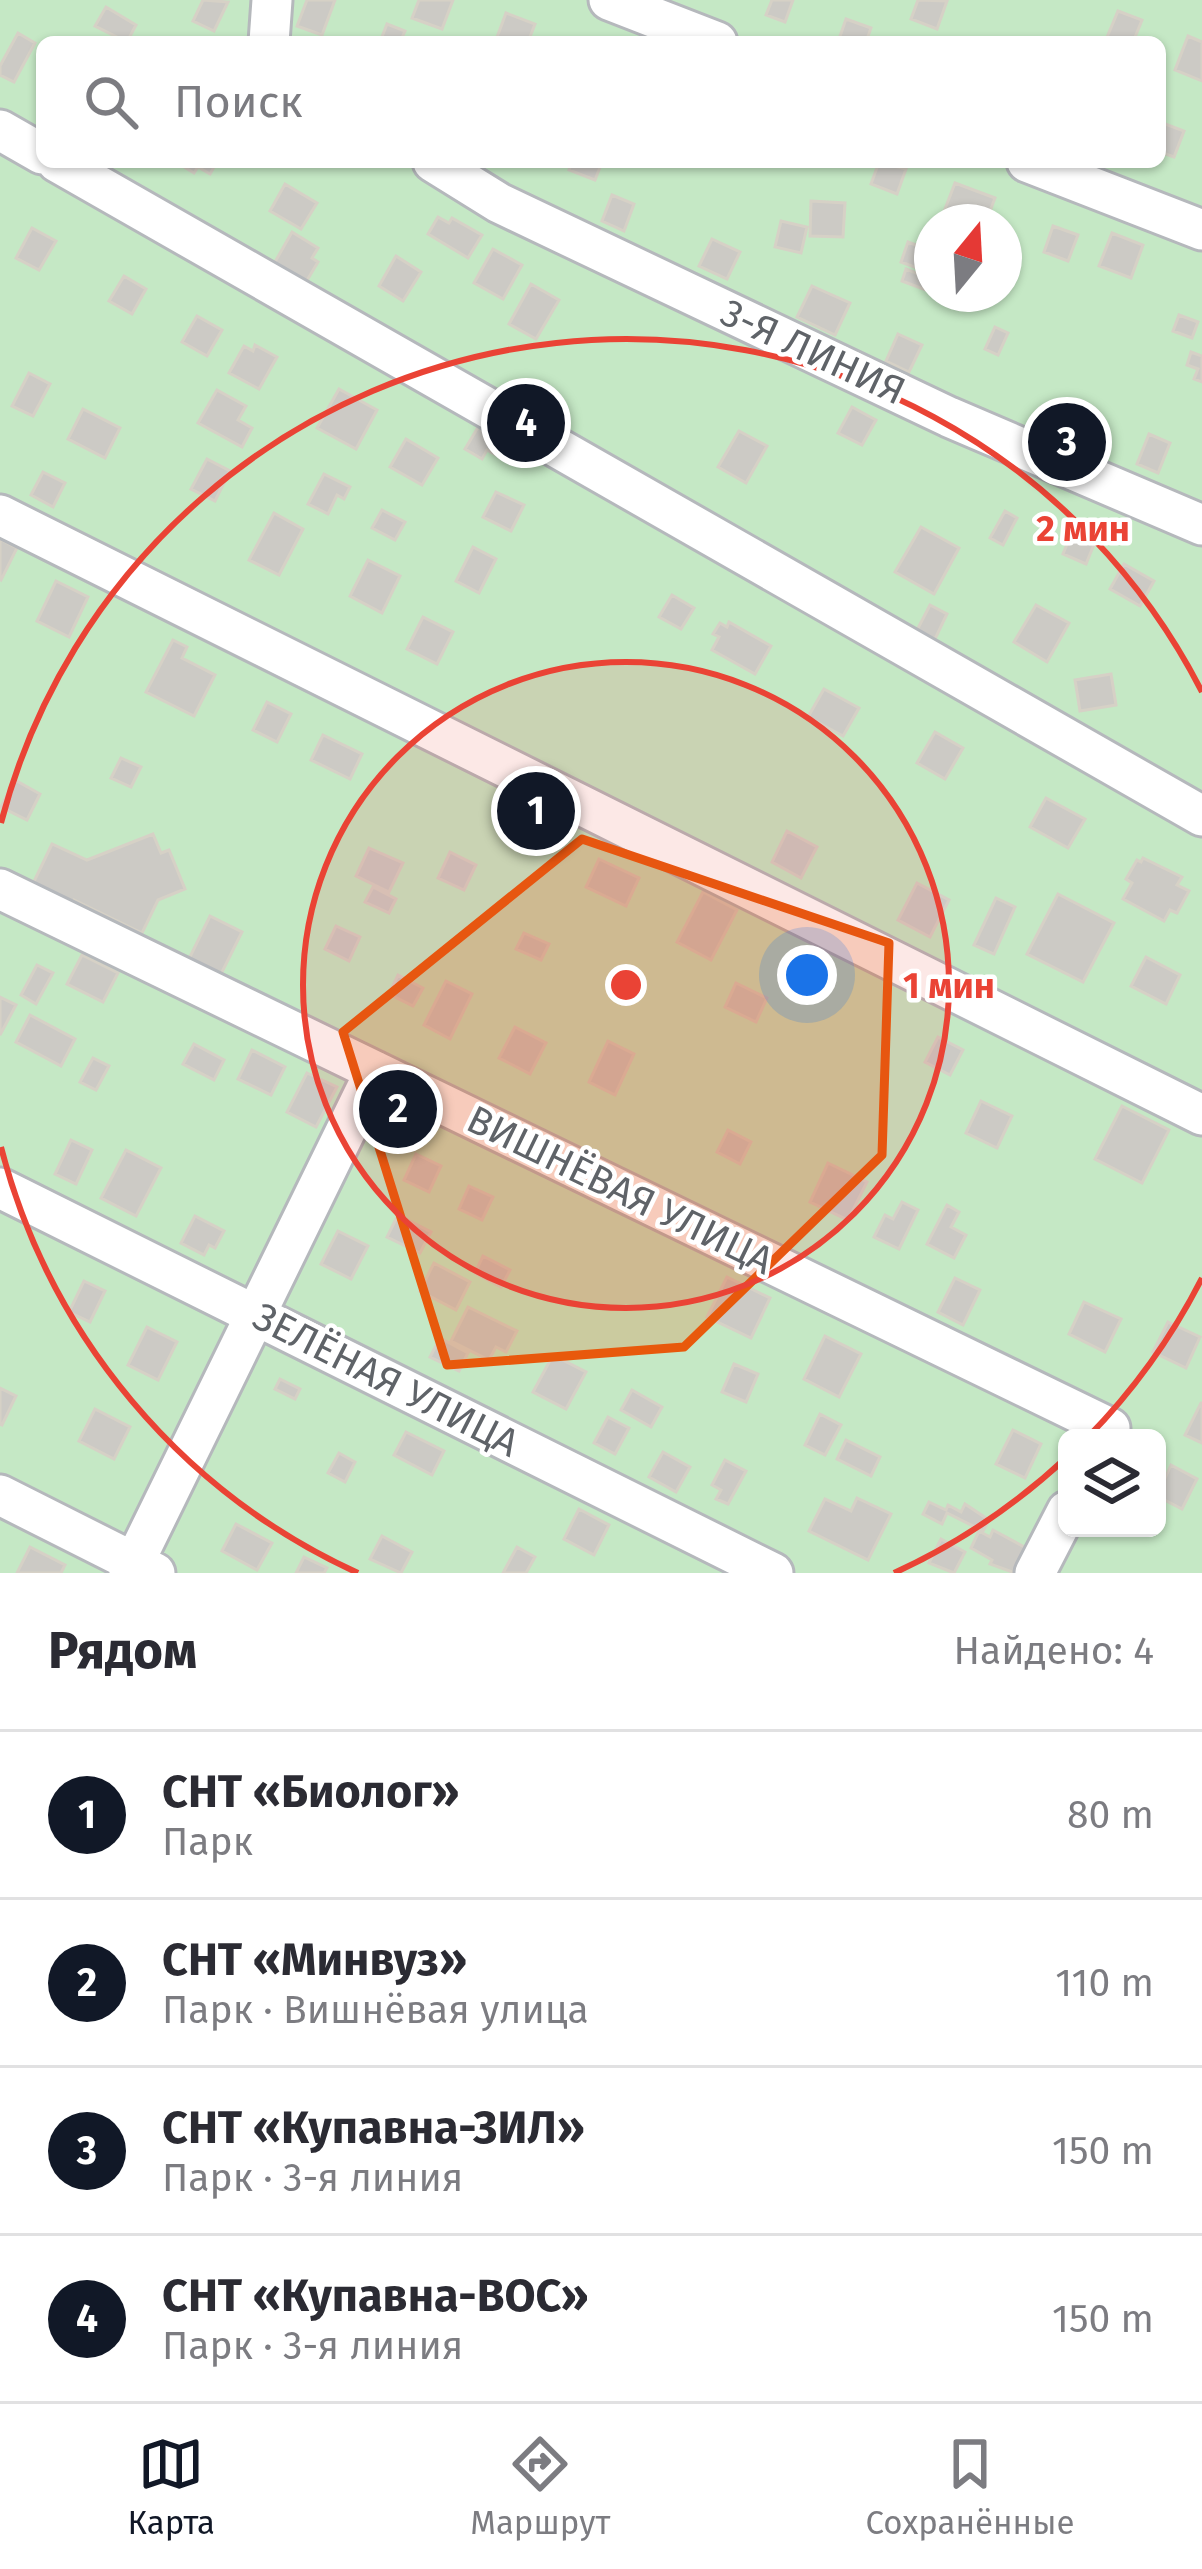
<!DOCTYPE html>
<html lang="ru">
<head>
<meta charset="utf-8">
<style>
  :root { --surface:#fff; --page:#f7f7f7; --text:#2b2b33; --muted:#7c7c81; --line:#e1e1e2; --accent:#111827 }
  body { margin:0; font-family:"Fira Sans",sans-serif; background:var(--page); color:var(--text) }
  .controls { position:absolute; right:36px; bottom:36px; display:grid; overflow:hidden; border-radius:18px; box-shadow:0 3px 9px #0004 }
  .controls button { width:108px; height:108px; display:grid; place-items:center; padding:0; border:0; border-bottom:3px solid var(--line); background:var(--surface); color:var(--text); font:60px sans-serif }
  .compass { position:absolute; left:914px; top:204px; width:108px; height:108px; border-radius:50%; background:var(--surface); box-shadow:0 3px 9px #0004; rotate:18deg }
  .you { position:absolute; left:807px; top:975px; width:42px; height:42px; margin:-30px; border:9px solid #fff; border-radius:50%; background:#1a73e8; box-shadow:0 0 0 18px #1a73e833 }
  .badge { display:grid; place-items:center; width:78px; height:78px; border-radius:50%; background:var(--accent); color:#fff; font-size:39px; font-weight:700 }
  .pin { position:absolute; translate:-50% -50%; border:6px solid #fff; box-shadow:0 3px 12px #0006 }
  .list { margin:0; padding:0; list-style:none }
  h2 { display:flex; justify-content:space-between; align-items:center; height:156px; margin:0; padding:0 48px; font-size:51px }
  h2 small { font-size:39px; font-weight:400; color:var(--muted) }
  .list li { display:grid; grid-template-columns:78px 1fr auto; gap:36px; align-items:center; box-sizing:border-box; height:168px; padding:0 48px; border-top:3px solid var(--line) }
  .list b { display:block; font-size:45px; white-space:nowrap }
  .list p { margin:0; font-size:39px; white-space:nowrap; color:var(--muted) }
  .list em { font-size:39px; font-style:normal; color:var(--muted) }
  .icon { flex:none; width:66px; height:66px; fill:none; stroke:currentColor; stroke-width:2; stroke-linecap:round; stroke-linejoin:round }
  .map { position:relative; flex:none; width:1202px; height:1573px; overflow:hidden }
  .search { position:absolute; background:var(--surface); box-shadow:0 3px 9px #0004; left:36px; right:36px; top:36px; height:132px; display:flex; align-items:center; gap:30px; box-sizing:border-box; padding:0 42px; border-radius:18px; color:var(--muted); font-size:45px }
  .sheet { height:828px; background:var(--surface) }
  nav { display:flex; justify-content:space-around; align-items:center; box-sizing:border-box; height:168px; border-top:3px solid var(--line); background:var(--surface); font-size:33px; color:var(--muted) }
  nav a { display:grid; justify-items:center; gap:6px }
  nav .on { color:var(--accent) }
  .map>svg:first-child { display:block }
</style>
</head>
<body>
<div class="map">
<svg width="1202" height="1573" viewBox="0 0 1202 1573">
  <rect width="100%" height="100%" fill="#f1efe8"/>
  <path fill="#c5e8c5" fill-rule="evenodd" d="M0,0H1202V1573H0ZM42,42H1160V162H42ZM932,222H1004V294H932ZM1067,1438H1157V1528H1067Z"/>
  <path fill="#cccac5" stroke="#d6d1c6" stroke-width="3" d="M203,0L228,2L214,31L193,21Z
    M307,0H335L322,35L297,26Z
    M419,0H453L442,29L412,18Z
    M772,0H793L785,22L766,15Z
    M918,0L947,1L937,29L911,19Z
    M106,7L136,25L127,42L95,26Z
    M1118,11L1142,20L1133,42H1105Z
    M506,13L535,24L528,42L496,40Z
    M846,19L871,28L866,42H838Z
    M387,24L405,31L400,42H380Z
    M18,33L35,43L14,82L0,75V66Z
    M1188,36L1202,42V81L1175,70Z
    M1160,122L1184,131L1174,157L1160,152Z
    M176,162H217L210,174L198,167L194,173Z
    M572,162H602L595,180L569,170Z
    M879,162L906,169L897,194L871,184Z
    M955,183L995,198L986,222H940Z
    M285,184L317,203L301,229L270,211Z
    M612,195L634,204L624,231L602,221Z
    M811,201L845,203L843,237L810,236Z
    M438,217L449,223L452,218L482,235L468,258L428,234Z
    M781,221L807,227L801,253L775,247Z
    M1053,226L1078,235L1068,261L1044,252Z
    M32,228L56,241L39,270L16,258Z
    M292,232L318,248L312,258L318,262L303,287L271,269Z
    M1112,233L1143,245L1131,278L1099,266Z
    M712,239L740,252L727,279L699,266Z
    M908,242L932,251L925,271L901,262Z
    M493,249L522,265L503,299L474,283Z
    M396,256L421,272L403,301L379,286Z
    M906,269L932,279L931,292L902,281Z
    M124,276L146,289L132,314L109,301Z
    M531,284L559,300L536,339L509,324Z
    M812,286L850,303L835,335L797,317Z
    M1179,315L1198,322L1192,338L1173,331Z
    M197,316L222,330L207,356L182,342Z
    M995,327L1008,333L998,355L985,349Z
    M898,334L922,345L909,372L886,361Z
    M255,345L277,357L259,389L229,373L244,346L253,351Z
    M1191,352L1202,356V382L1194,379L1198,369L1187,365Z
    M29,373L50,384L33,416L12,406Z
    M339,389L377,410L356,449L317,428Z
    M217,390L246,406L238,420L252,428L242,447L198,423Z
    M852,407L876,420L862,445L838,433Z
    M83,409L120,428L105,458L68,439Z
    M1077,411L1102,421L1090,448L1065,437Z
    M480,424L508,440L498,456L487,450L482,459L465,449Z
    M739,431L767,446L746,483L718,467Z
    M1149,434L1170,443L1158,473L1137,464Z
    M406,439L438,458L422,485L390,467Z
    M207,459L230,471L215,501L191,489Z
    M43,472L65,483L53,507L31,495Z
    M324,474L350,487L344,499L337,495L328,514L308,504Z
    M496,492L524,505L511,531L483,517Z
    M382,510L405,522L395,540L372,528Z
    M1005,511L1017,518L1003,545L990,538Z
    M274,513L303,529L279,575L249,560Z
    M921,527L959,548L934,594L895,572Z
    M1072,532L1095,542L1086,564L1063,554Z
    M0,539L17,548L1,580L0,579Z
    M473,547L496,559L479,593L456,581Z
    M368,560L400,576L382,613L350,596Z
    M1124,564L1154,581L1140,606L1110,589Z
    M56,581L88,597L69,637L37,621Z
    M672,595L694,608L681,629L659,617Z
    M930,605L947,614L935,639L917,630Z
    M1036,605L1069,623L1047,662L1014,642Z
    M423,617L453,632L437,664L407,649Z
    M729,622L771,646L755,674L712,650L719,637L713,634L720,623L727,627Z
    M173,640L187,647L182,658L215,675L194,716L146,692Z
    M1111,674L1116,705L1080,711L1075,680Z
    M824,689L859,708L843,736L808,717Z
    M267,702L291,714L277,742L253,730Z
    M935,732L963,748L945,779L917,763Z
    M323,735L362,754L350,779L311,760Z
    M121,758L141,767L131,787L111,778Z
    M15,780L40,794L27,820L1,807Z
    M1046,798L1085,819L1068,848L1030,827Z
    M517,805L532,813L520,837L505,829Z
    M787,831L817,847L801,878L772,862Z
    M153,834L161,853L169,850L185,889L158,900L142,933L74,900L66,917L26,898L52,844L87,860Z
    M369,848L403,863L389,892L356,876Z
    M450,852L476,865L464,890L438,878Z
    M1143,858L1182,877L1177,885L1189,891L1177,913L1170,910L1164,921L1123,899L1132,883L1126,879L1137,860L1141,862Z
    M599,859L639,878L626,906L586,887Z
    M917,883L949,900L930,937L898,920Z
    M373,887L396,899L389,913L365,902Z
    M703,892L737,910L711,960L677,942Z
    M1058,894L1114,923L1083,982L1027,954Z
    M996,898L1015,907L994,954L974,945Z
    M210,916L242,932L216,984L184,969Z
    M336,926L360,937L349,961L325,949Z
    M524,933L549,944L541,960L516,949Z
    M82,955L118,973L103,1002L67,984Z
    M1146,957L1180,975L1166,1004L1131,986Z
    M37,965L53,973L36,1004L21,995Z
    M398,975L423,988L413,1006L389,994Z
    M446,981L472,994L450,1039L424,1025Z
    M736,983L767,998L756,1022L725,1007Z
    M0,997L16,1005L0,1035Z
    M30,1015L75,1039L61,1066L16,1042Z
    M515,1027L546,1043L530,1074L499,1058Z
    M938,1037L963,1050L950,1075L925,1062Z
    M608,1041L634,1054L615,1095L589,1082Z
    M194,1044L224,1060L214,1080L183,1064Z
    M252,1050L285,1067L271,1095L238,1079Z
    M93,1058L109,1066L96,1090L80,1082Z
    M307,1073L337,1087L316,1127L287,1112Z
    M981,1101L1012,1116L997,1148L966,1133Z
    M1122,1106L1169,1130L1142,1183L1095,1159Z
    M728,1130L751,1142L740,1164L717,1152Z
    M71,1140L92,1150L76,1184L55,1174Z
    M126,1150L161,1168L136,1216L101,1198Z
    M416,1154L441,1166L429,1192L404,1180Z
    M828,1163L867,1182L848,1220L810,1202Z
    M469,1186L493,1197L482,1220L459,1209Z
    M902,1202L918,1210L899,1249L874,1237L885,1215L893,1219Z
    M947,1205L959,1212L951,1227L966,1235L954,1258L927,1244Z
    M398,1215L431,1232L420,1253L387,1237Z
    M195,1216L224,1231L215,1248L209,1245L204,1255L181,1243Z
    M338,1231L368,1246L351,1279L321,1264Z
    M483,1256L510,1270L501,1287L475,1273Z
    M434,1263L470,1282L456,1310L420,1291Z
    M727,1277L770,1298L751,1338L707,1317Z
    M955,1278L980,1290L963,1325L938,1312Z
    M84,1281L105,1291L90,1322L69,1312Z
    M1084,1302L1121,1319L1105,1352L1069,1334Z
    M468,1307L517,1331L506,1352L496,1347L489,1360L451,1341Z
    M1168,1322L1200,1337L1186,1368L1153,1352Z
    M147,1327L177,1342L158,1380L128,1365Z
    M825,1336L861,1354L839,1397L804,1379Z
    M440,1338L468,1353L459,1371L430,1357Z
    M553,1355L586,1372L566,1409L533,1392Z
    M734,1364L758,1374L746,1402L722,1392Z
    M280,1379L300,1389L295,1399L275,1389Z
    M0,1388L16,1396L2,1425L0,1424Z
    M632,1390L662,1407L651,1427L621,1410Z
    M1201,1403H1202V1443L1185,1435Z
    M95,1409L130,1427L114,1459L79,1441Z
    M820,1414L841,1425L825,1455L805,1445Z
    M608,1417L629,1428L615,1454L594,1443Z
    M1013,1430L1041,1444L1025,1478L996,1464Z
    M406,1432L444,1451L432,1475L394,1455Z
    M846,1440L880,1457L871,1476L837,1459Z
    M663,1452L690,1467L676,1492L649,1477Z
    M339,1453L355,1462L345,1482L328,1473Z
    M725,1460L746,1471L728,1504L716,1499L721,1490L712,1485Z
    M1171,1465L1197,1479L1182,1509L1157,1496Z
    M857,1498L891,1514L868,1560L809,1531L825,1499L851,1511Z
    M929,1502L946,1510L948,1505L961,1512L965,1504L989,1520L983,1531L947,1513L942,1524L923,1514Z
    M579,1509L609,1525L594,1555L564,1539Z
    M236,1524L272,1543L257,1570L222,1551Z
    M993,1530L1028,1549L1015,1573L990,1564L992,1560L971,1548L979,1531L990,1537Z
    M382,1536L412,1552L401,1573L370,1559Z
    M941,1539L965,1552L954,1573L929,1563Z
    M30,1547L65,1565L61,1573H17Z
    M517,1547L535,1557L526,1573H503Z
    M304,1557L327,1568L324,1573H296Z"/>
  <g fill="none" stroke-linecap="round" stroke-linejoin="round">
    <defs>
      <path id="minor" d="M609,0L717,42
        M269,42L272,0
        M0,130L42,154
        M57,162L1202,816
        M433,162L499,203L949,417L1202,525
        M1027,162L1202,230
        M0,515L1202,1115
        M0,889L1110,1428L1104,1438
        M0,1188L773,1573
        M0,1495L155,1573
        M129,1573L375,1071
        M1035,1573L1067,1511"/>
    </defs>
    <use href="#minor" stroke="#b5b8bc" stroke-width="45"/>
    <use href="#minor" stroke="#fff" stroke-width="39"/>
  </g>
  <path fill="#e8590c" fill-opacity="0.2" stroke="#e8590c" stroke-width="9" stroke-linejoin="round" d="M582,839L889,943L882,1155L684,1347L447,1365L343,1032Z"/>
  <circle cx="626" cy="985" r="323" fill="#ea4335" fill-opacity=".12"/>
  <g fill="none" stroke="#ea4335" stroke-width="6">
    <circle cx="626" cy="985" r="323"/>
    <path d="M1202 1278A646 646 0 0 1 1087 1438M1067 1457A646 646 0 0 1 894 1573M358 1573A646 646 0 0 1 1 1147M1 823A646 646 0 0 1 1202 692"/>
  </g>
  <g text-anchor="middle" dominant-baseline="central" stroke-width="9" stroke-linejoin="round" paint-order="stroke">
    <g font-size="39" fill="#5f6368" stroke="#fff">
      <text transform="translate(813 352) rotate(25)">3-Я ЛИНИЯ</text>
      <text transform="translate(620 1190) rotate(26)">ВИШНЁВАЯ УЛИЦА</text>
      <text transform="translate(386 1380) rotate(27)">ЗЕЛЁНАЯ УЛИЦА</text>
    </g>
  </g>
  <circle cx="626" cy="985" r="18" fill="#ea4335" stroke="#fff" stroke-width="6"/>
  <g font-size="36" text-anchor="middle" font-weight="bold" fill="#ea4335" stroke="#fff" stroke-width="9" stroke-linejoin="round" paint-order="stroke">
    <text x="1083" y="541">2 мин</text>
    <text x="949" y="998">1 мин</text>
  </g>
</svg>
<div class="controls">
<button><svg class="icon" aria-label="layers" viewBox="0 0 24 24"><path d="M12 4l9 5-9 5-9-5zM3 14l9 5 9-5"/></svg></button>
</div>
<svg class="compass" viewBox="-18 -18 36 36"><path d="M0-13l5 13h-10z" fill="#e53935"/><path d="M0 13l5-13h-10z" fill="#7c7c81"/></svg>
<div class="you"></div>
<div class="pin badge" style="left:536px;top:811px">1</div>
<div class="pin badge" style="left:398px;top:1109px">2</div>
<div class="pin badge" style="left:1067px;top:442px">3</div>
<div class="pin badge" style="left:526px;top:423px">4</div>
<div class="search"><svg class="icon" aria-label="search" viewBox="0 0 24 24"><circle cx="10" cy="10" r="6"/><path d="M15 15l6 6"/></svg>Поиск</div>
</div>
<section class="sheet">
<h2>Рядом<small>Найдено: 4</small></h2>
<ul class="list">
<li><span class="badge">1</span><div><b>СНТ «Биолог»</b><p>Парк</p></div><em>80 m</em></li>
<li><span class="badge">2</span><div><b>СНТ «Минвуз»</b><p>Парк · Вишнёвая улица</p></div><em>110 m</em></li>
<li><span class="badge">3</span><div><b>СНТ «Купавна-ЗИЛ»</b><p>Парк · 3-я линия</p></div><em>150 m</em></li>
<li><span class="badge">4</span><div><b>СНТ «Купавна-ВОС»</b><p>Парк · 3-я линия</p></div><em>150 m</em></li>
</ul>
</section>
<nav>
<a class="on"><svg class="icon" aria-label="map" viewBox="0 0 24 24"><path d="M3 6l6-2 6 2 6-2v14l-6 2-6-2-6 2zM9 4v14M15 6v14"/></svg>Карта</a>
<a><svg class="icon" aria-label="directions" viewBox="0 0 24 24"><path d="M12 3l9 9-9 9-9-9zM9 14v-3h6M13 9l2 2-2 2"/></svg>Маршрут</a>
<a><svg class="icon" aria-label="saved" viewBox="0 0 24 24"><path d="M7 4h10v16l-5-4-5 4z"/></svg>Сохранённые</a>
</nav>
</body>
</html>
